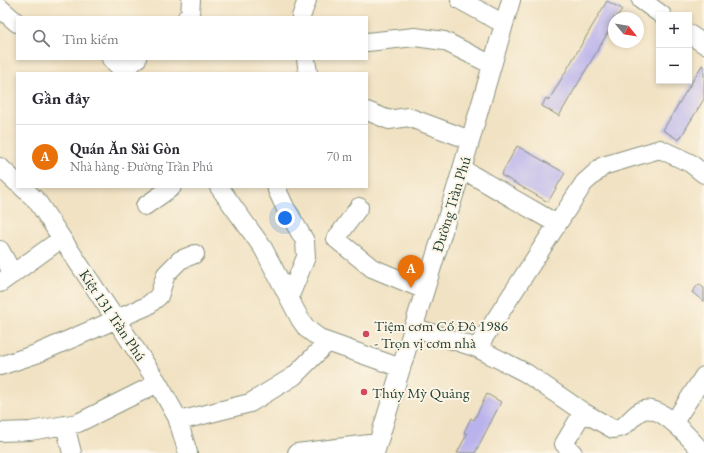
<!DOCTYPE html>
<html lang="vi">
<head>
<meta charset="utf-8">
<style>
  :root { --surface:#fff; --page:#f7f7f7; --text:#2b2b33; --muted:#7c7c81; --line:#e1e1e2; --accent:#2563eb }
  body { margin:0; font-family:"EB Garamond",serif; background:var(--page); color:var(--text) }
  .controls { position:absolute; right:12px; top:12px; display:grid; overflow:hidden; border-radius:0px; box-shadow:0 2px 6px #0003 }
  .controls button { width:36px; height:36px; display:grid; place-items:center; padding:0; border:0; border-bottom:1px solid var(--line); background:var(--surface); color:var(--text); font:20px sans-serif }
  .compass { position:absolute; left:608px; top:12px; width:36px; height:36px; border-radius:50%; background:var(--surface); box-shadow:0 2px 6px #0003; rotate:120deg }
  .you { position:absolute; left:285px; top:218px; width:14px; height:14px; margin:-10px; border:3px solid #fff; border-radius:50%; background:#1a73e8; box-shadow:0 0 0 6px #1a73e833 }
  .badge { display:grid; place-items:center; width:26px; height:26px; border-radius:50%; background:var(--accent); color:#fff; font-size:13px; font-weight:700 }
  .pin { position:absolute; translate:-50% -33px; filter:drop-shadow(0 1px 2px #0008) }
  .pin::after { content:''; position:absolute; top:21px; width:14px; height:12px; background:inherit; clip-path:polygon(0 0,100% 0,50% 100%) }
  .list { margin:0; padding:0; list-style:none }
  h2 { display:flex; justify-content:space-between; align-items:center; height:52px; margin:0; padding:0 16px; font-size:17px }
  h2 small { font-size:13px; font-weight:400; color:var(--muted) }
  .list li { display:grid; grid-template-columns:26px 1fr auto; gap:12px; align-items:center; box-sizing:border-box; height:64px; padding:0 16px; border-top:1px solid var(--line) }
  .list b { display:block; font-size:15px; white-space:nowrap }
  .list p { margin:0; font-size:13px; white-space:nowrap; color:var(--muted) }
  .list em { font-size:13px; font-style:normal; color:var(--muted) }
  .icon { flex:none; width:22px; height:22px; fill:none; stroke:currentColor; stroke-width:2; stroke-linecap:round; stroke-linejoin:round }
  .map { position:relative; flex:none; width:704px; height:453px; overflow:hidden }
  .search { position:absolute; background:var(--surface); box-shadow:0 2px 6px #0003; left:16px; top:16px; width:352px; height:44px; display:flex; align-items:center; gap:10px; box-sizing:border-box; padding:0 14px; border-radius:0px; color:var(--muted); font-size:15px }
  .panel { position:absolute; background:var(--surface); box-shadow:0 2px 6px #0003; left:16px; top:72px; width:352px; height:116px; border-radius:0px }
  .map>svg:first-child { display:block }
</style>
</head>
<body>
<div class="map">
<svg width="704" height="453" viewBox="0 0 704 453">
  <rect width="100%" height="100%" fill="#fcf5e5"/>
  <filter id="ink" filterUnits="userSpaceOnUse"><feTurbulence type="fractalNoise" baseFrequency=".025" numOctaves="2"/><feDisplacementMap in="SourceGraphic" scale="8" xChannelSelector="R" yChannelSelector="G"/><feConvolveMatrix kernelMatrix="1 2 1 2 8 2 1 2 1" color-interpolation-filters="sRGB"/></filter>
  <filter id="wash" filterUnits="userSpaceOnUse"><feTurbulence type="fractalNoise" baseFrequency=".012" numOctaves="4" result="noise"/><feDisplacementMap in="SourceGraphic" scale="16" xChannelSelector="R" yChannelSelector="G"/><feGaussianBlur stdDeviation="0.9" result="paint"/><feColorMatrix in="noise" values="0 0 0 0 0 0 0 0 0 0 0 0 0 0 0 0 0 1.4 0 .05"/><feComposite in="paint" operator="in"/></filter>
  <g filter="url(#wash)">
    <rect width="100%" height="100%" fill="#f1e2c3"/>
    <g id="blocks">
      <path fill="#b9b2ec" d="M607,1L622,9L616,18H614V22L559,116L542,106L546,98L549,100Z
        M702,65L704,66V99L679,140L663,130Z
        M517,146L565,173L548,202L501,175Z
        M699,284L704,288V302L692,292Z
        M487,394L501,402L475,453H457L467,434L464,432L471,418L474,420Z"/>
    </g>
  </g>
  <g filter="url(#ink)">
    <use href="#blocks" fill-opacity="0" stroke="#88907c" stroke-width="1"/>
    <g fill="none" stroke-linecap="round" stroke-linejoin="round">
      <defs>
        <path id="minor" d="M460,0L504,24
          M641,0L662,15
          M0,8L17,23
          M187,17L190,15L191,0
          M301,17L307,0
          M689,34L704,44
          M367,42L415,37L444,41L492,65
          M111,59L126,73
          M306,59L308,73
          M123,71L137,59
          M367,111L389,120L408,117L470,140
          M0,167L17,183
          M462,169L557,224
          M22,187L37,201L158,383L177,417L188,453
          M219,187L263,248L300,319L307,329L322,340L401,368
          M277,187V190L285,207L305,241L306,257L289,298
          M145,206L172,187
          M359,207L336,239L372,268L425,290
          M0,250L13,274
          M0,283L61,239
          M413,327L477,348L526,373L583,412L613,429C616,428 620,428 622,427C629,423 633,415 641,411C661,402 691,440 703,453
          M477,348L584,183L603,166L660,149L690,163L704,174
          M0,366L36,354L147,306L159,296L166,274L180,260L195,254
          M179,421L250,403L294,376L328,342
          M674,422L704,376
          M65,425L72,453
          M0,432L30,431L78,423L158,383
          M297,453L377,443
          M375,453L462,169L511,0
          M573,453L564,444L583,412"/>
      </defs>
      <use href="#minor" stroke="#88907c" stroke-width="20"/>
      <use href="#minor" stroke="#fff" stroke-width="18"/>
    </g>
  </g>
  <g fill="#d1495b" stroke="#fcf5e5" stroke-width="1.5">
    <circle cx="366" cy="334" r="4"/>
    <circle cx="364" cy="392" r="4"/>
  </g>
  <g text-anchor="middle" dominant-baseline="central" stroke-width="4" stroke-linejoin="round" paint-order="stroke">
    <g font-size="15" fill="#1f3d34" stroke="#fcf5e5">
      <text transform="translate(451 204) rotate(-73)">Đường Trần Phú</text>
      <text transform="translate(113 315) rotate(56)">Kiệt 131 Trần Phú</text>
    </g>
    <g font-size="15" fill="#1f3d34" stroke="#fcf5e5" text-anchor="start">
      <text x="374" y="325">Tiệm cơm Cố Đô 1986<tspan x="374" dy="17">- Trọn vị cơm nhà</tspan></text>
      <text x="372" y="392">Thúy Mỳ Quảng</text>
    </g>
  </g>
</svg>
<div class="controls">
<button>+</button>
<button>−</button>
</div>
<svg class="compass" viewBox="-18 -18 36 36"><path d="M0-13l5 13h-10z" fill="#e53935"/><path d="M0 13l5-13h-10z" fill="#7c7c81"/></svg>
<div class="you"></div>
<div class="pin badge" style="left:411px;top:288px;background:#e8710a">A</div>
<div class="search"><svg class="icon" aria-label="search" viewBox="0 0 24 24"><circle cx="10" cy="10" r="6"/><path d="M15 15l6 6"/></svg>Tìm kiếm</div>
<section class="panel">
<h2>Gần đây<small></small></h2>
<ul class="list">
<li><span class="badge" style="background:#e8710a">A</span><div><b>Quán Ăn Sài Gòn</b><p>Nhà hàng · Đường Trần Phú</p></div><em>70 m</em></li>
</ul>
</section>
</div>
</body>
</html>
